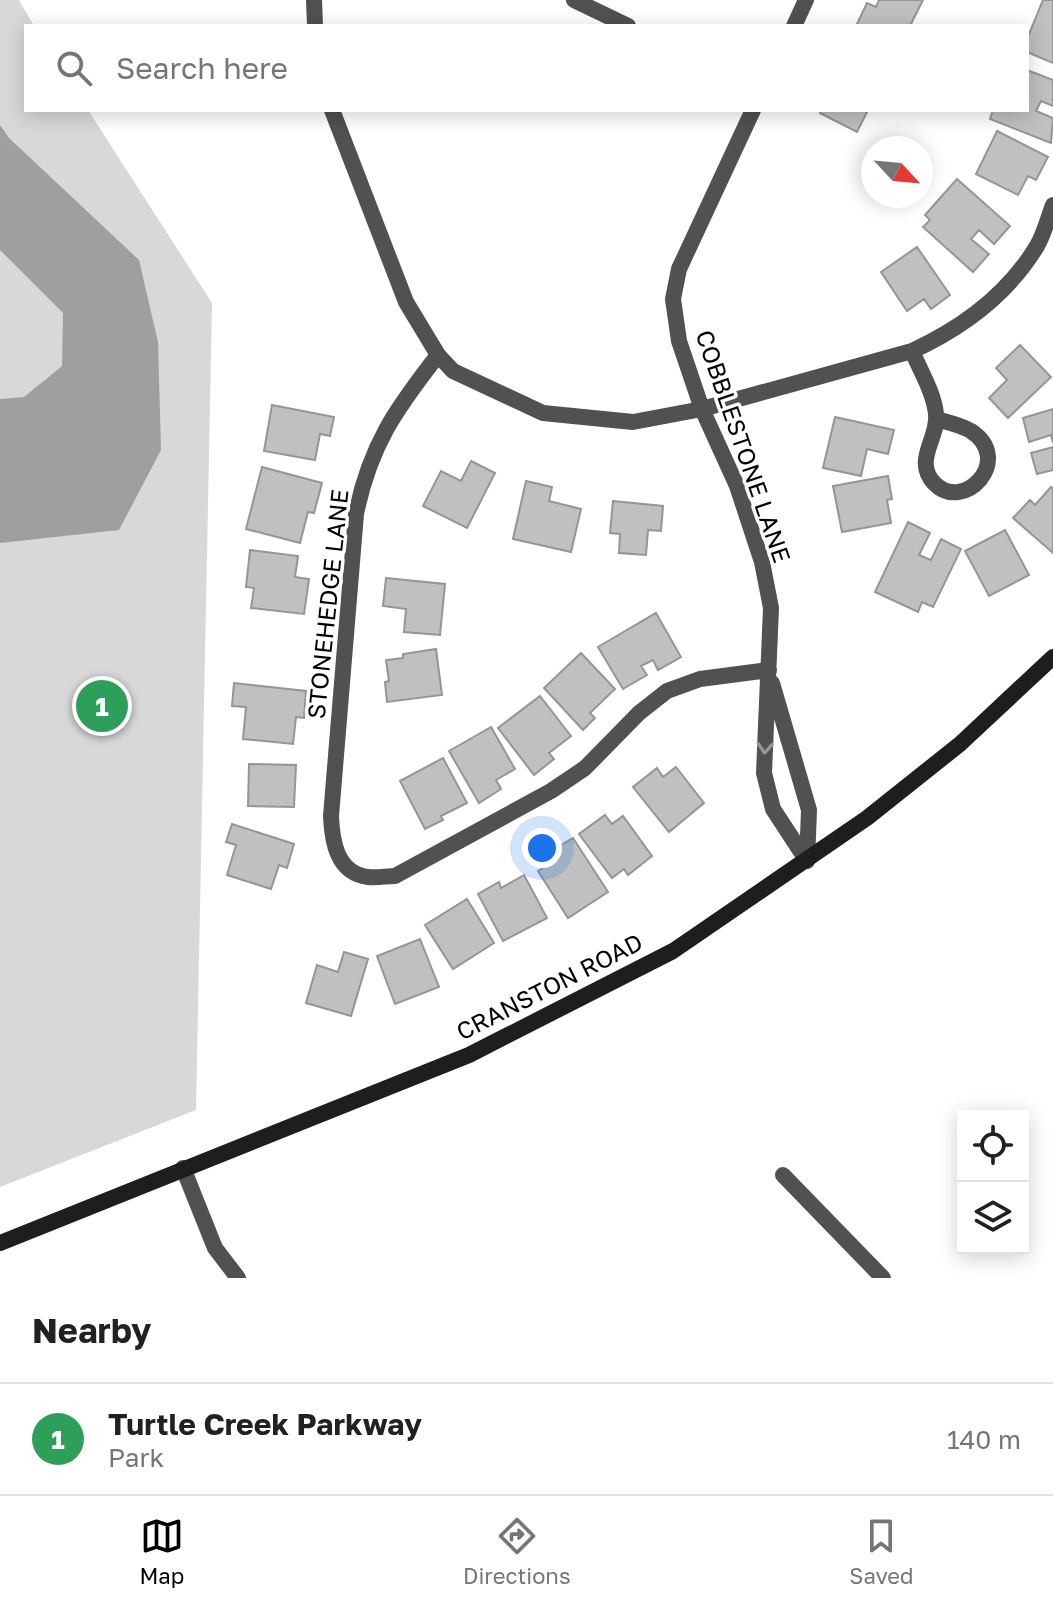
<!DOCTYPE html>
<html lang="en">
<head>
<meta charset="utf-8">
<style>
  :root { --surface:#fff; --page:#f2f2f2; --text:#202124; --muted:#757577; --line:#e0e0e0; --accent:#000 }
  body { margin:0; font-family:"Golos Text",sans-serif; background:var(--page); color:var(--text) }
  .controls { position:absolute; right:24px; bottom:24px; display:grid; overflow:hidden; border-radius:0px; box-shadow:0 4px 20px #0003 }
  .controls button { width:72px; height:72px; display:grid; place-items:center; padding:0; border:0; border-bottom:2px solid var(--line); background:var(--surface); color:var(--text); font:40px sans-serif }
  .compass { position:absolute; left:861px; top:136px; width:72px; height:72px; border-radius:50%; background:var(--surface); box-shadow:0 4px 20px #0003; rotate:116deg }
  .you { position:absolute; left:542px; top:848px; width:28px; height:28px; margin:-20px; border:6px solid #fff; border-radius:50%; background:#1a73e8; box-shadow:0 0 0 12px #1a73e833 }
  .badge { display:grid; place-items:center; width:52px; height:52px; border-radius:50%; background:var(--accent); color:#fff; font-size:26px; font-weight:700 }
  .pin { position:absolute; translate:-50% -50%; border:4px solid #fff; box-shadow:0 2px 8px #0006 }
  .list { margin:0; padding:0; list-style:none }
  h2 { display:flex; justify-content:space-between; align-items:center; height:104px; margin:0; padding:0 32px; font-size:34px }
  h2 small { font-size:26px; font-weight:400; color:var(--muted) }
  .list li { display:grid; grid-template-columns:52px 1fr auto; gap:24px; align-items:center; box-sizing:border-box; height:112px; padding:0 32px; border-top:2px solid var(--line) }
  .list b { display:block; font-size:30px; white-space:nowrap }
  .list p { margin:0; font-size:26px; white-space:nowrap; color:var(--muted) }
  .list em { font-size:26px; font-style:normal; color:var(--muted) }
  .icon { flex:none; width:44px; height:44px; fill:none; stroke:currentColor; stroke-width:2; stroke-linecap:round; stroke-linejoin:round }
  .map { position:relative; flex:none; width:1053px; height:1278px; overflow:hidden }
  .search { position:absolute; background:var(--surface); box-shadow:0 4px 20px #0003; left:24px; right:24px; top:24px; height:88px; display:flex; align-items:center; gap:20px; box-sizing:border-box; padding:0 28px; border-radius:0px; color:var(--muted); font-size:30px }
  .sheet { height:216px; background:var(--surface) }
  nav { display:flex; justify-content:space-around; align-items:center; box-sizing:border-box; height:112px; border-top:2px solid var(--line); background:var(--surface); font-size:22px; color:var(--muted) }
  nav a { display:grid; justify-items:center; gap:4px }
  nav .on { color:var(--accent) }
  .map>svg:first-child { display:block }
</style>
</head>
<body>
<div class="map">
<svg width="1053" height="1278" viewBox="0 0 1053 1278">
  <rect width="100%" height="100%" fill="#fff"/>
  <path fill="#d8d8d8" d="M0,0H19L34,26H26V110H88L212,303L196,1110L0,1187Z"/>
  <path fill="#9f9f9f" d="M0,125L9,138L139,260L158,342L161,450L119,530L0,543V399L24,397L62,366L63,313L0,250Z"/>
  <path fill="#c0c0c0" stroke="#959595" stroke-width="2" d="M879,0H923L910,26H856L867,3L876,7Z
    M1043,0H1053V63L1027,52V39Z
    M1027,70L1053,80V106L1041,101L1036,111L1053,118L1051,143L990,119L993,110H1027Z
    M822,110H868L857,132L820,113Z
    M997,131L1048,157L1036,180L1028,176L1018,195L976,174Z
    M957,179L1010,226L994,244L979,230L971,239L989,254L973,272L923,227L930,220L925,215Z
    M917,247L950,295L931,309L924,299L907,311L881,272Z
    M1020,345L1051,377L1008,418L989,398L1007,380L996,368Z
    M272,405L334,417L330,436L320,434L315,460L264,451Z
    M1053,409V443L1051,435L1029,442L1023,418Z
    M835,417L894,430L888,454L867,449L861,476L823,468Z
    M1053,447V470L1037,474L1031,453Z
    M471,461L495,473L467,528L423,506L441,471L461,481Z
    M262,467L322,483L314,513L308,512L300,543L246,529Z
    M888,476L892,499L887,500L891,523L842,532L833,486Z
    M526,481L552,487L549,501L581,509L571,552L513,539Z
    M1051,487L1053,488V553L1013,518L1030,500L1035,505Z
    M613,501L663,506L661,531L648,530L646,555L619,553L620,534L610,533Z
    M908,522L930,533L919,555L931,560L941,539L961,549L933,607L922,602L918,612L875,592Z
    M1005,530L1029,575L989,596L965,551Z
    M250,550L298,556L295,577L309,579L304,614L251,608L254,588L246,587Z
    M386,578L445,584L440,635L404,632L406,609L383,606Z
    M656,613L681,657L658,670L653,660L641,666L647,675L623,689L598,647Z
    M436,649L442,695L387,702L385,682L389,681L386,660L403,658V654Z
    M581,653L615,689L590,713L595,718L583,730L544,688Z
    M234,683L306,691L304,718L296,717L293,744L243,739L246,707L232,706Z
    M540,696L571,736L549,753L554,759L534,775L498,728Z
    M491,727L515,769L496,780L501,789L479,803L449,751Z
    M443,758L467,803L441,816L443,820L425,829L400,781Z
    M249,764L296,765L294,807L248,806Z
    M676,767L704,803L669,832L633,787L657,768L663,777Z
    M605,815L612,824L623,816L652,856L628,875L624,869L612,878L579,834Z
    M232,824L294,844L287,868L279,865L271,889L227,875L236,845L226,842Z
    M573,838L608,892L568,918L538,871L557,859L551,851Z
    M524,875L547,918L503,941L478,894L499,882L501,888Z
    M467,899L494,943L453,969L425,925Z
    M420,939L439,987L395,1004L377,956Z
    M344,952L368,959L351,1016L306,1003L317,965L338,972Z"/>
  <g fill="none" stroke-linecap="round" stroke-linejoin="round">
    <path stroke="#515151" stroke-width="16" d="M314,0L315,26
      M574,0L628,26
      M794,26L806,0
      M332,110L406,302L438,355L453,371L543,413L633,422L702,409L912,351C962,328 1008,294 1037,246C1044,234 1048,218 1053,205
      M753,110L679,269L673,299L679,341L702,409L737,486L762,562L771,608L764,773L773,809L807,861
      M912,351C920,370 934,393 936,414C939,438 913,460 934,483C963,514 1015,460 971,431C961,425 947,422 936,419
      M438,355C396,409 370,445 356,514L331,816C332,842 337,873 368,877C377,878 387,876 395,876L551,791L585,768L639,713L667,691L700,679L769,670
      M772,683L809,810L807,861
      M183,1168L215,1248L238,1278
      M783,1175L883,1278"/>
    <path stroke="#1e1e1e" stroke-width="16" d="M0,1243L469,1055L673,951L867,818L960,744L1053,657"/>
  </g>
  <defs><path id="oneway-chevron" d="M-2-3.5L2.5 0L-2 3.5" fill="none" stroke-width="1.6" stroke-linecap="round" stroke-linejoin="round" transform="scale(2)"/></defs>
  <use stroke="#979797" href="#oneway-chevron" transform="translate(765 748) rotate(93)"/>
  <g text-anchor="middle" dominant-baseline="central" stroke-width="7" stroke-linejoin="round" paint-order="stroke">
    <g font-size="24" fill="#000" stroke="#fff">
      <text transform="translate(744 446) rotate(71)">COBBLESTONE LANE</text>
      <text transform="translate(327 604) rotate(-84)">STONEHEDGE LANE</text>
      <text transform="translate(549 986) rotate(-27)">CRANSTON ROAD</text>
    </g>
  </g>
</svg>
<div class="controls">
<button><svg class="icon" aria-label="locate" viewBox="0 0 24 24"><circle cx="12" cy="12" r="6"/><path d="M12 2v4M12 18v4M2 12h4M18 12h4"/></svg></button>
<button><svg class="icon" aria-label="layers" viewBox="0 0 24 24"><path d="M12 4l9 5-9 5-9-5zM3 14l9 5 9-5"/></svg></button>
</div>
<svg class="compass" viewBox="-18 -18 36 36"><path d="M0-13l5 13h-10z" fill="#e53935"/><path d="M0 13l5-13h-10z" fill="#757577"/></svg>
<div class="you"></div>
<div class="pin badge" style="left:102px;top:706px;background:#2e9e5b">1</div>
<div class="search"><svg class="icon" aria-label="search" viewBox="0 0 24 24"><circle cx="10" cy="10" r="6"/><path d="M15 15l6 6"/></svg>Search here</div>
</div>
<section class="sheet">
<h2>Nearby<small></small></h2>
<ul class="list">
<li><span class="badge" style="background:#2e9e5b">1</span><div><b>Turtle Creek Parkway</b><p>Park</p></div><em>140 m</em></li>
</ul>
</section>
<nav>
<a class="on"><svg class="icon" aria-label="map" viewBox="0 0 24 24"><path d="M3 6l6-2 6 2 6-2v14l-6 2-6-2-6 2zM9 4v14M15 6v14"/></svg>Map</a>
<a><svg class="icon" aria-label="directions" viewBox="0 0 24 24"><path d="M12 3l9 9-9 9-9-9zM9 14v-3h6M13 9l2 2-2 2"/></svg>Directions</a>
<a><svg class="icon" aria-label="saved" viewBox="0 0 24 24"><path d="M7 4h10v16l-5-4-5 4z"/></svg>Saved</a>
</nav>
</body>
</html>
